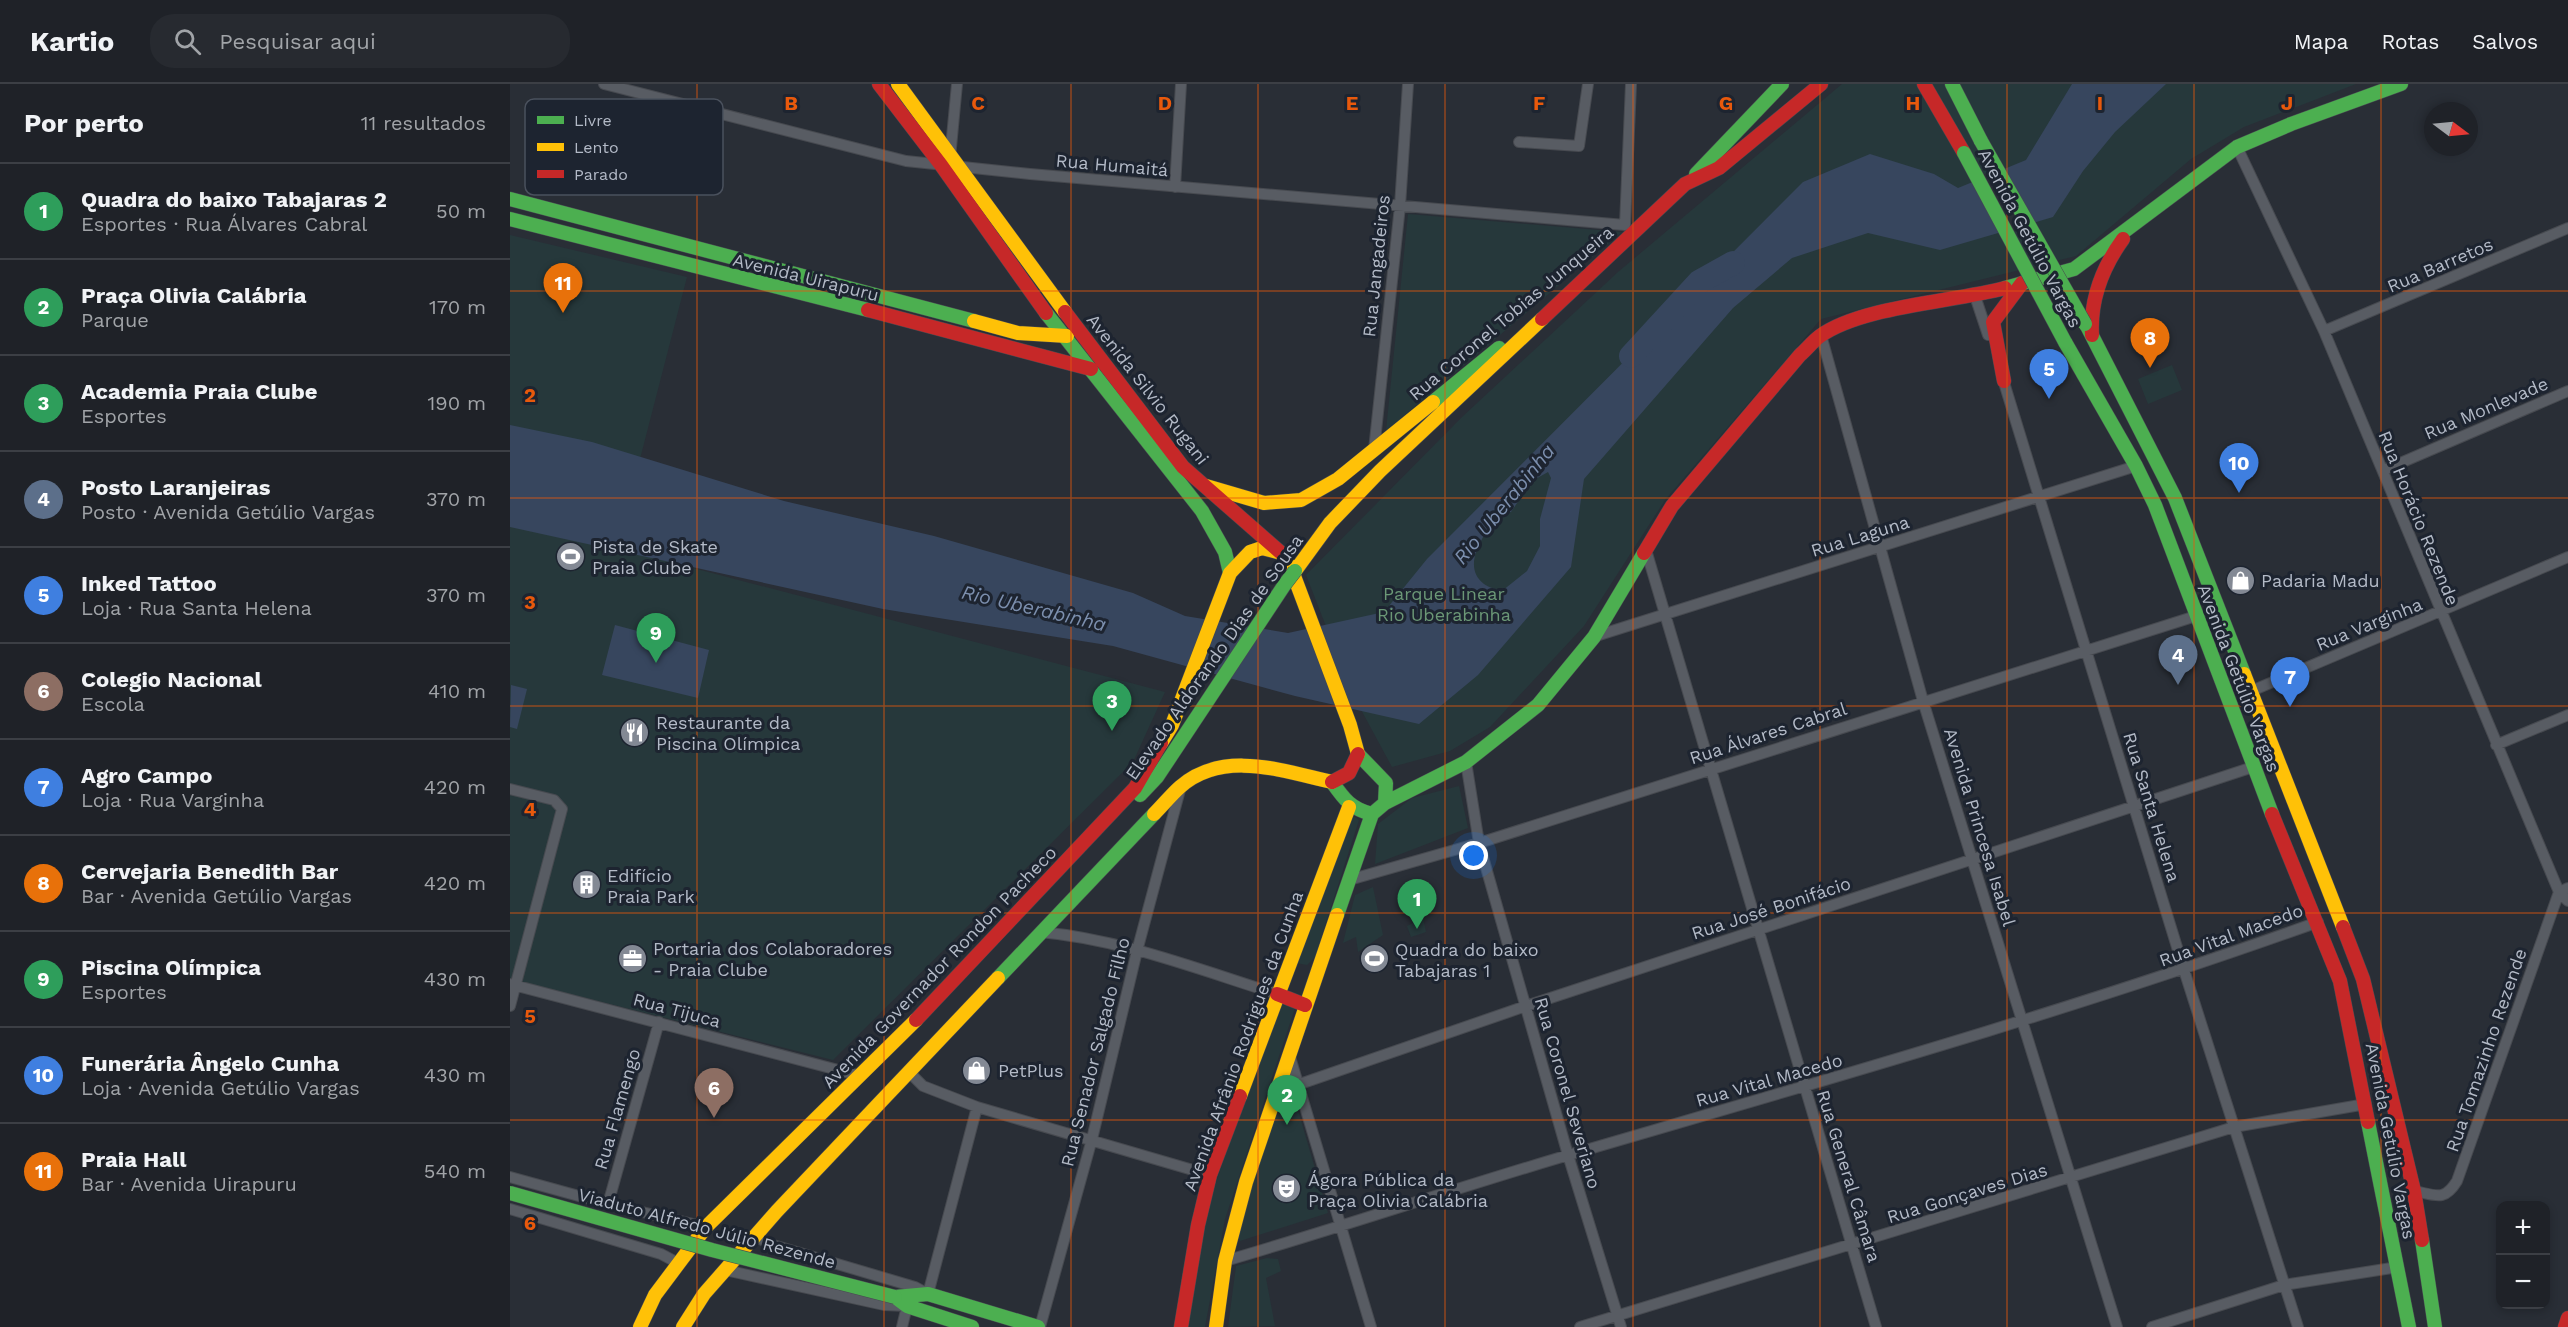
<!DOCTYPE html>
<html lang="pt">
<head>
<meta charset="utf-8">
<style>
  :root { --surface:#1f2228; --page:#272a30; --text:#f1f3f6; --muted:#a1a4a8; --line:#3c3f45; --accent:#838994 }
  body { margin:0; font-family:"Work Sans",sans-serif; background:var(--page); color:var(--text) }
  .controls { position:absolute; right:18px; bottom:18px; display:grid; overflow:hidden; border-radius:12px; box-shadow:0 3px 9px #0003 }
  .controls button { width:54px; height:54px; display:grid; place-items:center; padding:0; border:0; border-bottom:2px solid var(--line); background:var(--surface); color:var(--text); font:30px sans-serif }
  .compass { position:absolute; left:1914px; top:18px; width:54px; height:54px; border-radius:50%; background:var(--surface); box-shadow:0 3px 9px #0003; rotate:106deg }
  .you { position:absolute; left:964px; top:772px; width:21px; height:21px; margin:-15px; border:4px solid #fff; border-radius:50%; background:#1a73e8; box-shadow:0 0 0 9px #1a73e833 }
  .badge { display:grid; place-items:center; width:39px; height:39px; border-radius:50%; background:var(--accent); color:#fff; font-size:20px; font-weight:700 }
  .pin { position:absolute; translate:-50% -50px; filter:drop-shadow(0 2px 3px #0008) }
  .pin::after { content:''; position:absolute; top:32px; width:21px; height:18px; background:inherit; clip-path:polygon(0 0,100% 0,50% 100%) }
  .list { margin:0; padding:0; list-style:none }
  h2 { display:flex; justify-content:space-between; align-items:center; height:78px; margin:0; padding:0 24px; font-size:26px }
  h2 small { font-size:20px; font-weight:400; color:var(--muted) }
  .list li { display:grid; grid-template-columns:39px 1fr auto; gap:18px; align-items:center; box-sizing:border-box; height:96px; padding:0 24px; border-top:2px solid var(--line) }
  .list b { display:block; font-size:22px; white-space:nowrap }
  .list p { margin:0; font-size:20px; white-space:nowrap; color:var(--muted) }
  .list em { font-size:20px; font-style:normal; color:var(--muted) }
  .icon { flex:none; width:33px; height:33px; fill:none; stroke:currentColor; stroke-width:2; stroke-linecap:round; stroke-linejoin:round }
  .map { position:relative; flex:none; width:2058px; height:1243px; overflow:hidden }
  header { display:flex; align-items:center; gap:36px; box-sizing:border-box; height:84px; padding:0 30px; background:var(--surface); border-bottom:2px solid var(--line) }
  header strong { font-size:28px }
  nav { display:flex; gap:33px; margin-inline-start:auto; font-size:21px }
  .search { width:420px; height:54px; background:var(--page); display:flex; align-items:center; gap:15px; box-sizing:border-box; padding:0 21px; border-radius:24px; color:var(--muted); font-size:22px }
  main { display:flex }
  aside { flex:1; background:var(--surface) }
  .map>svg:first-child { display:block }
</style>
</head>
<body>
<header>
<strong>Kartio</strong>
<div class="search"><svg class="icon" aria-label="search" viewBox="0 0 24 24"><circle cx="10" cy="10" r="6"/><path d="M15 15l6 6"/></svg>Pesquisar aqui</div>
<nav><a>Mapa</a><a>Rotas</a><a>Salvos</a></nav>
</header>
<main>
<aside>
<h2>Por perto<small>11 resultados</small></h2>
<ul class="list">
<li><span class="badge" style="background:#2e9e5b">1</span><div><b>Quadra do baixo Tabajaras 2</b><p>Esportes · Rua Álvares Cabral</p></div><em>50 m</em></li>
<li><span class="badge" style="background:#2e9e5b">2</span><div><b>Praça Olivia Calábria</b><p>Parque</p></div><em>170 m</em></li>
<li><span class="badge" style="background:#2e9e5b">3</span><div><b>Academia Praia Clube</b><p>Esportes</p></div><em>190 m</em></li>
<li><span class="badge" style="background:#5c6f8a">4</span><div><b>Posto Laranjeiras</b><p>Posto · Avenida Getúlio Vargas</p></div><em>370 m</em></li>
<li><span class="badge" style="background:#3f7fe0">5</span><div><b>Inked Tattoo</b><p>Loja · Rua Santa Helena</p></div><em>370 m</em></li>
<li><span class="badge" style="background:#8d6e63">6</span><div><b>Colegio Nacional</b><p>Escola</p></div><em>410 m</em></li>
<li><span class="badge" style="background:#3f7fe0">7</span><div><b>Agro Campo</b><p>Loja · Rua Varginha</p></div><em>420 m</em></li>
<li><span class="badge" style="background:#e8710a">8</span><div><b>Cervejaria Benedith Bar</b><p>Bar · Avenida Getúlio Vargas</p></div><em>420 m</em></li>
<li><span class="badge" style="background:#2e9e5b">9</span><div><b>Piscina Olímpica</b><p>Esportes</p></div><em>430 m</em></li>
<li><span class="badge" style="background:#3f7fe0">10</span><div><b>Funerária Ângelo Cunha</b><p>Loja · Avenida Getúlio Vargas</p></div><em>430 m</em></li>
<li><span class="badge" style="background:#e8710a">11</span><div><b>Praia Hall</b><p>Bar · Avenida Uirapuru</p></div><em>540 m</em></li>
</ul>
</aside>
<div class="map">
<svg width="2058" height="1243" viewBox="0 0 2058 1243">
  <rect width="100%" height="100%" fill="#292e36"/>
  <path fill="#26383b" d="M1332,0H1846L1734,43L1681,75L1566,172L1311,235L1155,416L1074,542L980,643L940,667L882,683L842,609L796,491L951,334L1108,188Z
    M898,130L1112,148L876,347Z
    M0,151L177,193L107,464L655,608L623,678L323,976L0,895Z
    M1662,281L1672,306L1638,320L1628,295Z
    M949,702L958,744L865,780L868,740L902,714Z
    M841,730L849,736L805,873L797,881L786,879Z
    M863,803L873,851L848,868L846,853L833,859L845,811Z
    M913,834L916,848L901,853L897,842Z
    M871,868L874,877L854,882V873Z
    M767,919L785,924L715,1135L695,1243H678L684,1191L703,1107Z
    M780,999L818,1129L730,1157L727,1153L746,1083Z
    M757,1174L768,1175L771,1187L756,1194L765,1242L718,1243L726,1182Z"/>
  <path fill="#37465e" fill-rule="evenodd" d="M1562,0H1656L1605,48L1573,87L1543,133L1430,166L1358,149L1282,174L1223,224L1074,395L1061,483L968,591L909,640L785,612L603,562L373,525L0,443V341L82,358L274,417L424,452L623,509L675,532L778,549L874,528L917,475L1293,98L1360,70L1424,90L1448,104L1516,76ZM1038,388L1041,394L1030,435V462L1017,487L992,507C987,505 979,504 974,500C949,481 977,447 989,429L1001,428L1022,397Z
    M105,541L199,566L188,614L92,591Z
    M1,601L17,605L7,645L0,643Z"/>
  <path fill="#292e36" d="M1491,83L1523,142L1495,150L1465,94Z"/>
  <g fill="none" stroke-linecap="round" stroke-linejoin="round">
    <path stroke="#37465e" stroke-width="24" d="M1121,272L1189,198L1223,179"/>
    <defs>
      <path id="street" d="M94,0L396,77L520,90L1115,141
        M1009,58L1069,62L1078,0
        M1727,63L1814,247L2049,808L2058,817
        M440,74L447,0
        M665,103L671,0
        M1115,141L1121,0
        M1465,212L1478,251
        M1814,247L2058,144
        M1311,251L1413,617L1607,1243
        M1492,292L1674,886L1788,1243
        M864,366L890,122L898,0
        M1874,386L2058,307
        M1136,466L1366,1243
        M1086,552L1626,382
        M1739,608L2058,473
        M1986,661L2058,631
        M956,678L969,759L1058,1071L1111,1243
        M0,705L44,716L52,725L0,922
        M839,796L969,759L1686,532
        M530,848C611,855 690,886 767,910
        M0,900L351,992
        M780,973L861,1243
        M399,988L413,1002L467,1023L700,1091
        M790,1000L1016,922L1743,683
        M0,1093L98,1120L196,1143
        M1904,1107C1926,1111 1934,1118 1947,1097L2049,808L2058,804
        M98,1120L149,938
        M0,1125L151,1170L168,1179
        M244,1152L263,1161L405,1203L418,1210L467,1023
        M715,1177C832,1143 946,1104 1062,1070C1312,997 1563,926 1808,838
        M215,1186L374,1221L397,1222L392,1243
        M530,1243L582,1055L627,867L670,706
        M1070,1243L1724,1043L1856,1020
        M1642,1243L1774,1201L1888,1183"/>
      <path id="fast" d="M1442,0L1471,57
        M1186,90L1272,0
        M0,115L464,237
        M0,135L358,226
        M1495,204L1564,185L1727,63L1781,40L1891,0
        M536,229L692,427L715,468L720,489
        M1577,242L1665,414L1734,590
        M1555,258L1626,382L1645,421L1762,730
        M923,318L989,264
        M822,698C834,715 841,725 862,730L875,719L876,699L848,670
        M630,711L647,693L775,500
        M875,719L956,678L1028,621L1084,553L1134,469
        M827,831L862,730
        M488,894L644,730
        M1858,1038L1899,1243
        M1912,1156L1925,1243
        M385,1213L418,1210L528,1243
        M385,1213L397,1222L462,1243"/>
      <path id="slow" d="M388,0L555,228
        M464,237L508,249L557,252
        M696,402L754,419L791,416L828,395L923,318
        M785,487L820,439L870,387L1032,235
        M1734,590L1833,843
        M651,659L662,641L720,489L740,468L752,464L771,469L781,484L840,641L848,670
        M644,730C653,721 661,711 670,703C713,665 773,687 822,698
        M730,1012L839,723
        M130,1243L145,1211L196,1143L406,936
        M173,1243L194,1210L267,1127L488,894
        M706,1243L715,1177L736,1098L827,831"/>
      <path id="jam" d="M369,0L431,81L536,229
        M1414,0L1454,69
        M358,226L581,285
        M555,228L673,383L770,468
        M1032,235L1175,100L1209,84L1311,0
        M1582,251C1580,215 1592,184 1613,155
        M1494,297L1483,238L1512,199
        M1134,469L1162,422L1290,271C1297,265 1303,257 1310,252C1352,222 1443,218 1495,204
        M822,698L839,689L848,670
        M1762,730L1830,897L1858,1038
        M1833,843L1853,895L1904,1107L1912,1156
        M767,910L795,921
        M406,936L625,704L651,659
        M671,1243L688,1141L700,1091L730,1012
        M2055,1243L2058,1234"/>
    </defs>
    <use href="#street" stroke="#474a50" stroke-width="12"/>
    <use href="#fast" stroke="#474a50" stroke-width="15"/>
    <use href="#slow" stroke="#474a50" stroke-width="15"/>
    <use href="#jam" stroke="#474a50" stroke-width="15"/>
    <use href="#street" stroke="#585c63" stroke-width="10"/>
    <use href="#fast" stroke="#4caf50" stroke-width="14"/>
    <use href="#slow" stroke="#ffc107" stroke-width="14"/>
    <use href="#jam" stroke="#c62828" stroke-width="14"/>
    <defs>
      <path id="fast-bridge" d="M1471,57L1575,240
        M1454,69L1555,258
        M775,500L785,487
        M0,1109L202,1166L385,1213"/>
    </defs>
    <use href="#fast-bridge" stroke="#474a50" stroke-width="15" stroke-linecap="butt"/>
    <use href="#fast-bridge" stroke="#4caf50" stroke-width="14"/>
  </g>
  <path fill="none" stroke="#e8590c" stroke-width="1.5" stroke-opacity="0.55" d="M187,0V1243M374,0V1243M561,0V1243M748,0V1243M935,0V1243M1123,0V1243M1310,0V1243M1497,0V1243M1684,0V1243M1871,0V1243M0,207H2058M0,414H2058M0,622H2058M0,829H2058M0,1036H2058"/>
  <defs>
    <symbol id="stadium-disc" viewBox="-11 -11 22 22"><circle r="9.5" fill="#838994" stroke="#1d2430"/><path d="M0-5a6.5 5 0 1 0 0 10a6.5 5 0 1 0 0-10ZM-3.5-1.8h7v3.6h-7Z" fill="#fff"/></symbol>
    <symbol id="shop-disc" viewBox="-11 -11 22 22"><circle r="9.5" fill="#838994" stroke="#1d2430"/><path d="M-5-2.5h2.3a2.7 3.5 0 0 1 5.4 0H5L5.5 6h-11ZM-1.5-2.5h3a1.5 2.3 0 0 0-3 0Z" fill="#fff"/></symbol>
    <symbol id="restaurant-disc" viewBox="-11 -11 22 22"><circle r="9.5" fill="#838994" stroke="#1d2430"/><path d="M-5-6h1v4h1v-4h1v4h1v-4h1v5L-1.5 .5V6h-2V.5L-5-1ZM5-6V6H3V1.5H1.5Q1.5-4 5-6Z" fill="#fff"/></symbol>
    <symbol id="building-disc" viewBox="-11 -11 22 22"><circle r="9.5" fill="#838994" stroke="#1d2430"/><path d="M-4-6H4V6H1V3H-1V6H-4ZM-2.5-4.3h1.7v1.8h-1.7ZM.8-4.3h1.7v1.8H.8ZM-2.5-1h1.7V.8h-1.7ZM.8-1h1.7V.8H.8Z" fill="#fff"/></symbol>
    <symbol id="office-disc" viewBox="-11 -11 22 22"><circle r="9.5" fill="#838994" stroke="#1d2430"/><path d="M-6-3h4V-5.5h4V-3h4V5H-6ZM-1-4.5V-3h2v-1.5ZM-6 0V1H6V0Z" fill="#fff"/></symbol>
    <symbol id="theatre-disc" viewBox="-11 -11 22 22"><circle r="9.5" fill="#838994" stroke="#1d2430"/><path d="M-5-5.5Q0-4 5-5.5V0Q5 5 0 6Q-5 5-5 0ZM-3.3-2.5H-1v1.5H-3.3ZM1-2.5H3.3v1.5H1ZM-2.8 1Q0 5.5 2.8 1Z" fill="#fff"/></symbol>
  </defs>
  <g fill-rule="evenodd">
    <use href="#stadium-disc" x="44" y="456" width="33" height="33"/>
    <use href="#shop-disc" x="1714" y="480" width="33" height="33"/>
    <use href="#restaurant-disc" x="108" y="632" width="33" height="33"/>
    <use href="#building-disc" x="60" y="784" width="33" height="33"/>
    <use href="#office-disc" x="106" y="858" width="33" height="33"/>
    <use href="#stadium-disc" x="848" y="858" width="33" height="33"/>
    <use href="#shop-disc" x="450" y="970" width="33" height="33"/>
    <use href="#theatre-disc" x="760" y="1088" width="33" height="33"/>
  </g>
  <g text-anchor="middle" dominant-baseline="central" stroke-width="6" stroke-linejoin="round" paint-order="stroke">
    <g font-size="18" fill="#b3bac7" stroke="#1d2430">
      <text transform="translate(602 81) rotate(5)">Rua Humaitá</text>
      <text transform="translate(1520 154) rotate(62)">Avenida Getúlio Vargas</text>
      <text transform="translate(1930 181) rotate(-23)">Rua Barretos</text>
      <text transform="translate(866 182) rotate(-84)">Rua Jangadeiros</text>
      <text transform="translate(296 193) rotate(14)">Avenida Uirapuru</text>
      <text transform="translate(1001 229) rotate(-40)">Rua Coronel Tobias Junqueira</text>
      <text transform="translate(638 305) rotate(52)">Avenida Silvio Rugani</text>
      <text transform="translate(1976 324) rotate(-23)">Rua Monlevade</text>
      <text transform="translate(1909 434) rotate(68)">Rua Horácio Rezende</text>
      <text transform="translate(1350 452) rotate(-17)">Rua Laguna</text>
      <text transform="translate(1859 540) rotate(-22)">Rua Varginha</text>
      <text transform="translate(704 573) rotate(-55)">Elevado Aldorando Dias de Sousa</text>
      <text transform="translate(1729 594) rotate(69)">Avenida Getúlio Vargas</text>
      <text transform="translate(1258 649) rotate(-18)">Rua Álvares Cabral</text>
      <text transform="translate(1642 723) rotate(73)">Rua Santa Helena</text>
      <text transform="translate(1470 743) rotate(73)">Avenida Princesa Isabel</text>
      <text transform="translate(1261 824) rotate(-18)">Rua José Bonifácio</text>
      <text transform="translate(1721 851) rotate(-20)">Rua Vital Macedo</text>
      <text transform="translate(429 883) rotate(-46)">Avenida Governador Rondon Pacheco</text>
      <text transform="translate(167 926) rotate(15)">Rua Tijuca</text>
      <text transform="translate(733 957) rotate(-70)">Avenida Afrânio Rodrigues da Cunha</text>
      <text transform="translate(1976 966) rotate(-71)">Rua Tomazinho Rezende</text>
      <text transform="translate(585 968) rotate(-76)">Rua Senador Salgado Filho</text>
      <text transform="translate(1259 996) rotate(-16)">Rua Vital Macedo</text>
      <text transform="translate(1058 1009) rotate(74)">Rua Coronel Severiano</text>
      <text transform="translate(107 1025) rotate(-74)">Rua Flamengo</text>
      <text transform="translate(1881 1057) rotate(79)">Avenida Getúlio Vargas</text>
      <text transform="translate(1339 1092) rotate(73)">Rua General Câmara</text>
      <text transform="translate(1457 1109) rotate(-17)">Rua Gonçaves Dias</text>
      <text transform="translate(197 1144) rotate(15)">Viaduto Alfredo Júlio Rezende</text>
    </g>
    <g font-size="18" fill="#b3bac7" stroke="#1d2430" text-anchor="start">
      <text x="82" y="462">Pista de Skate<tspan x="82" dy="21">Praia Clube</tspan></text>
      <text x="1751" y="496">Padaria Madu</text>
      <text x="146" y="638">Restaurante da<tspan x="146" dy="21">Piscina Olímpica</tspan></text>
      <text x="97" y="791">Edifício<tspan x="97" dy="21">Praia Park</tspan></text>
      <text x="143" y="864">Portaria dos Colaboradores<tspan x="143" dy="21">- Praia Clube</tspan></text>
      <text x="885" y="865">Quadra do baixo<tspan x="885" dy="21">Tabajaras 1</tspan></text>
      <text x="488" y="986">PetPlus</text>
      <text x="798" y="1095">Ágora Pública da<tspan x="798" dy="21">Praça Olivia Calábria</tspan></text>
    </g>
    <g font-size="18" fill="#6b9776" stroke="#1d2430">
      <text x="934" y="509">Parque Linear<tspan x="934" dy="21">Rio Uberabinha</tspan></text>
    </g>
    <g font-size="20" font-style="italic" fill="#7c8fae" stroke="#1d2430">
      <text transform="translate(994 420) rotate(-51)">Rio Uberabinha</text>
      <text transform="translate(524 524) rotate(13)">Rio Uberabinha</text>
    </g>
  </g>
  <rect x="15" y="15" width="198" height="96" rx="9" fill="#1d2430" stroke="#4a515d" stroke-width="1.5"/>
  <rect x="27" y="32" width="27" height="8" fill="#4caf50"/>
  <rect x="27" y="59" width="27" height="8" fill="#ffc107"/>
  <rect x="27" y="86" width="27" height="8" fill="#c62828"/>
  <g font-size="16" fill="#b3bac7">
    <text x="64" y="42">Livre</text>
    <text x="64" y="69">Lento</text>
    <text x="64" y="96">Parado</text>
  </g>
  <g font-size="20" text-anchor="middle" font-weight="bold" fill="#e8590c" stroke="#1d2430" stroke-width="6" stroke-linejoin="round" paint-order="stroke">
    <text x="281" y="26">B</text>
    <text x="468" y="26">C</text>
    <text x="655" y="26">D</text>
    <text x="842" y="26">E</text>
    <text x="1029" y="26">F</text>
    <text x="1216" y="26">G</text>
    <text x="1403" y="26">H</text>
    <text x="1590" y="26">I</text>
    <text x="1777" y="26">J</text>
    <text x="20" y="318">2</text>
    <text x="20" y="525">3</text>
    <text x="20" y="732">4</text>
    <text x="20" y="939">5</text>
    <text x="20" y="1146">6</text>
  </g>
</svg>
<div class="controls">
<button>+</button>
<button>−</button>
</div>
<svg class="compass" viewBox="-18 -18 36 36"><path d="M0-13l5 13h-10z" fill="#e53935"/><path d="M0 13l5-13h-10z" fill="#a1a4a8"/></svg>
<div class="you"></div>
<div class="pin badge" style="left:907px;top:845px;background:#2e9e5b">1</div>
<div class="pin badge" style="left:777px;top:1041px;background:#2e9e5b">2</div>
<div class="pin badge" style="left:602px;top:647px;background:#2e9e5b">3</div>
<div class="pin badge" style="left:1668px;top:601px;background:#5c6f8a">4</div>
<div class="pin badge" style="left:1539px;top:315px;background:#3f7fe0">5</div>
<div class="pin badge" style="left:204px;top:1034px;background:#8d6e63">6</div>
<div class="pin badge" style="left:1780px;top:623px;background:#3f7fe0">7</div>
<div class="pin badge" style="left:1640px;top:284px;background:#e8710a">8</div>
<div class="pin badge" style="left:146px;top:579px;background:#2e9e5b">9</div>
<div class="pin badge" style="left:1729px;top:409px;background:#3f7fe0">10</div>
<div class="pin badge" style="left:53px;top:229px;background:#e8710a">11</div>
</div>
</main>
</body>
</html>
